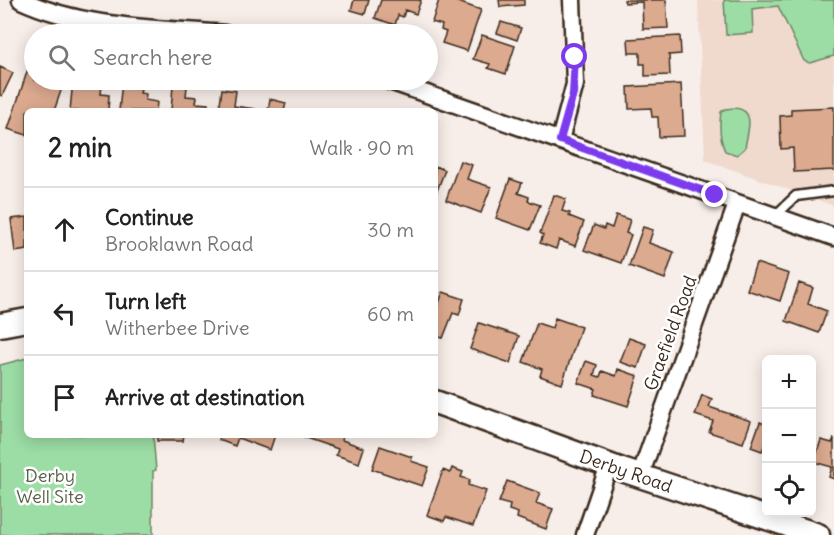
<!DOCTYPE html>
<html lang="en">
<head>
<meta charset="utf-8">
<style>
  :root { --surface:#fff; --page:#f2f2f2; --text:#222; --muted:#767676; --line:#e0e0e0 }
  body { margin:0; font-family:Delius,sans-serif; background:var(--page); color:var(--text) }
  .controls { position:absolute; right:18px; bottom:18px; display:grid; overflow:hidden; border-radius:9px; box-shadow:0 3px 15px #0003 }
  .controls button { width:54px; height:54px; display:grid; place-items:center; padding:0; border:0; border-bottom:2px solid var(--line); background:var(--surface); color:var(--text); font:30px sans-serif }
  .stop { position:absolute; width:18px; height:18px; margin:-14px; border:4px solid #7c3aed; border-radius:50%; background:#fff }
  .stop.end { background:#7c3aed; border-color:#fff; box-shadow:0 2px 6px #0008 }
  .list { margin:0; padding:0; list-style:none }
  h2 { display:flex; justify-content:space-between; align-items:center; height:78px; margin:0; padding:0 24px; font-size:26px }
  h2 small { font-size:20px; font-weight:400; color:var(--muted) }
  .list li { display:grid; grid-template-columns:39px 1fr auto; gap:18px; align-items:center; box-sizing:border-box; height:84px; padding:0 24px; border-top:2px solid var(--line) }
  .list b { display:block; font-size:22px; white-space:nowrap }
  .list p { margin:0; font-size:20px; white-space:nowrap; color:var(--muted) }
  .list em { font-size:20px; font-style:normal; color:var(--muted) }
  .icon { flex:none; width:33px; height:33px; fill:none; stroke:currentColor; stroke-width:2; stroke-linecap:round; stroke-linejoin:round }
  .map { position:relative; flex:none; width:834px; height:535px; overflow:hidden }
  .search { position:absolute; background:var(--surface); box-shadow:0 3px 15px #0003; left:24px; top:24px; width:414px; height:66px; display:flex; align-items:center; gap:15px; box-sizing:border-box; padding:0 21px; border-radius:33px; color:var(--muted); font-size:22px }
  .panel { position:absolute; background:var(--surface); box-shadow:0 3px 15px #0003; left:24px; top:108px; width:414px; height:330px; border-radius:9px }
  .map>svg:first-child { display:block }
</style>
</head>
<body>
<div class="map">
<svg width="834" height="535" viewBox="0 0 834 535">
  <rect width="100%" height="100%" fill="#f8eee9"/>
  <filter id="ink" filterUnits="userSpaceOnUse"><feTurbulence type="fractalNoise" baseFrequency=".0167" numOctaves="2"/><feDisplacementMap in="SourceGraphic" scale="12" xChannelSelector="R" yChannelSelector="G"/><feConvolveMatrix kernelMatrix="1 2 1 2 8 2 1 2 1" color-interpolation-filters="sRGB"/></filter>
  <g filter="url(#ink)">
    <path fill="#f0dace" d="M698,0H834V206L705,160Z"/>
    <path fill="#9cdca5" stroke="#6c8362" stroke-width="1.5" d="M724,0H834V56L810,63L804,61L778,6L752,9L753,33L726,35Z
      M735,108C757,110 747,133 745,148L737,155L725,151C719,138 719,126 721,112L725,109Z
      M27,358V435H153L156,470L153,471V535H0V365Z"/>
    <path fill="#dcaa8f" stroke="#3b2a1e" stroke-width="1.5" d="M354,0H369L365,14L351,10Z
      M381,0H421L416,14L405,10L403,17L398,15L395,25L375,18Z
      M439,0H452L481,10L467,51L442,43L446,32L441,30L442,25L432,22Z
      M499,0H524V5L500,7Z
      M624,0H666L668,28L643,29L642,2L625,3Z
      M501,22L521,28L517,40L497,33Z
      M482,35L515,46L506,74L488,68L490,64L473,59Z
      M680,36L681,54L669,55L670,75L645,76V64H640V53H629L628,39Z
      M31,60L34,61V80H56L64,82L54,111H27V135L8,129Z
      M0,67L13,73L2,96L0,95Z
      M73,80H94V84L102,85L101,94L109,95L108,111H70Z
      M122,81L142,84L140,93L146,94L145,100L157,102L156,111H119Z
      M681,84L684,136L659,137L658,117H652L651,108L629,109L628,87Z
      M173,85L187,87L186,96L197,97L196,103L208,104L207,111H171Z
      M222,89L236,91L234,106L255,109V111H219Z
      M270,99L286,103L284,111H268Z
      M834,107V170L794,172L793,148L781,149L780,116L791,115V109Z
      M460,161L472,165L467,179L491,187L481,213L446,200Z
      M435,166L445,170L435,196Z
      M510,179L522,183L518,193L529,197L528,201L540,205L530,230L496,218Z
      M554,195L566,199L562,211L570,213L569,216L584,222L575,246L559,240L556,249L540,243L543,235L540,233Z
      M616,215L630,220L626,233L631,235L621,263L584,250L594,225L604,229L605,225L612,228Z
      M27,217V250L15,252L11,219Z
      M643,227L653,230L649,243L674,252L665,279L629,266Z
      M756,263L789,274L780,301L747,290Z
      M799,283L813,288L808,304L827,311L819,333L786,321Z
      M443,292L464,299L459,315L453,313L443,338L435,336V308H437Z
      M555,318L581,327L562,384L540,376L542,369L523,362L537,323L552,328Z
      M479,323L519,336L510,363L470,349Z
      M629,338L646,344L638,368L620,362Z
      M586,361L597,365L594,375L600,377L602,371L616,376L618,369L638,376L628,406L594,395L596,389L578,383Z
      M702,395L712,399L709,407L751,421L743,443L709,432L713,421L695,415Z
      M766,419V445L765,444L762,451L751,447L760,422L765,424Z
      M157,435H184L183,441H157Z
      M220,435H275L270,450L238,438L235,446L219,440Z
      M304,435H343L342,440L364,448L359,463L336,455L338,449L303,437Z
      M834,438V479L829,477L832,467L814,462L821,440L832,443Z
      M380,446L412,457L411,461L429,467L422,486L372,469Z
      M452,468L463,472L461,477L470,480L468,485L486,491L473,526L446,517L444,521L427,515L443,470L450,473Z
      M507,481L540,493L536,503L553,509L546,529L517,518L518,513L509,510L510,505L499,502Z"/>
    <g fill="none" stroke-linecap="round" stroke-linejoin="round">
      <defs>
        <path id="lane" d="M774,217L796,196L834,191"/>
        <path id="street" d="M21,0C84,29 157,28 225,34
          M387,80L834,237
          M560,140L575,84L572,0
          M640,476L737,204
          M585,535L609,465"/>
        <path id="secondary" d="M0,325L27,320
          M435,402L625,471L818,535"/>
      </defs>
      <use href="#lane" stroke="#3b2a1e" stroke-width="13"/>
      <use href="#street" stroke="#3b2a1e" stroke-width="21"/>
      <use href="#secondary" stroke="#3b2a1e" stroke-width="27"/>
      <use href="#lane" stroke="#fff" stroke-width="8"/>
      <use href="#street" stroke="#fff" stroke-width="16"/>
      <use href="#secondary" stroke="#fff" stroke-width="22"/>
    </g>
  </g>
  <g fill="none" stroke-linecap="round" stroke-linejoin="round" filter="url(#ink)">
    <path stroke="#7c3aed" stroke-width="8" d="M575,57L573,94L560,140L715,195"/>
  </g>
  <g text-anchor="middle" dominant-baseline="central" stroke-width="5" stroke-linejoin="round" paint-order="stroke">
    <g font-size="18" fill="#3b2a1e" stroke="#fff">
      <text transform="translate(670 333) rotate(-70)">Graefield Road</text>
      <text transform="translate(626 471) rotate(19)">Derby Road</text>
    </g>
    <g font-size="18" fill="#585f46" stroke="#fff">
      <text x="50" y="475">Derby<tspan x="50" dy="21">Well Site</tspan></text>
    </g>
  </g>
</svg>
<div class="controls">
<button>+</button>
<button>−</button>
<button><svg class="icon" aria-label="locate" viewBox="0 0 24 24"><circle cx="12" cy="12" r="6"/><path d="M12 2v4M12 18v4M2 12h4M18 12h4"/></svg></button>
</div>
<div class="stop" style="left:575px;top:57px"></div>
<div class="stop end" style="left:715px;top:195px"></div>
<div class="search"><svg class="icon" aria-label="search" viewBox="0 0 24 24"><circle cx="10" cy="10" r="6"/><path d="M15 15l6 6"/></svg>Search here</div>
<section class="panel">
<h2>2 min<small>Walk · 90 m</small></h2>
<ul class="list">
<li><svg class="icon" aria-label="ahead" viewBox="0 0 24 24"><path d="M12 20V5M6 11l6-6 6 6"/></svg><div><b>Continue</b><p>Brooklawn Road</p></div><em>30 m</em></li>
<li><svg class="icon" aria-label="left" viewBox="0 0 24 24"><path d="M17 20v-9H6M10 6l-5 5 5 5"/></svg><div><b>Turn left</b><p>Witherbee Drive</p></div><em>60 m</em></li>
<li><svg class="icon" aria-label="arrive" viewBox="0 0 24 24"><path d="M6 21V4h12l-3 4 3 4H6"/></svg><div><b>Arrive at destination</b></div></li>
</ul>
</section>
</div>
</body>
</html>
